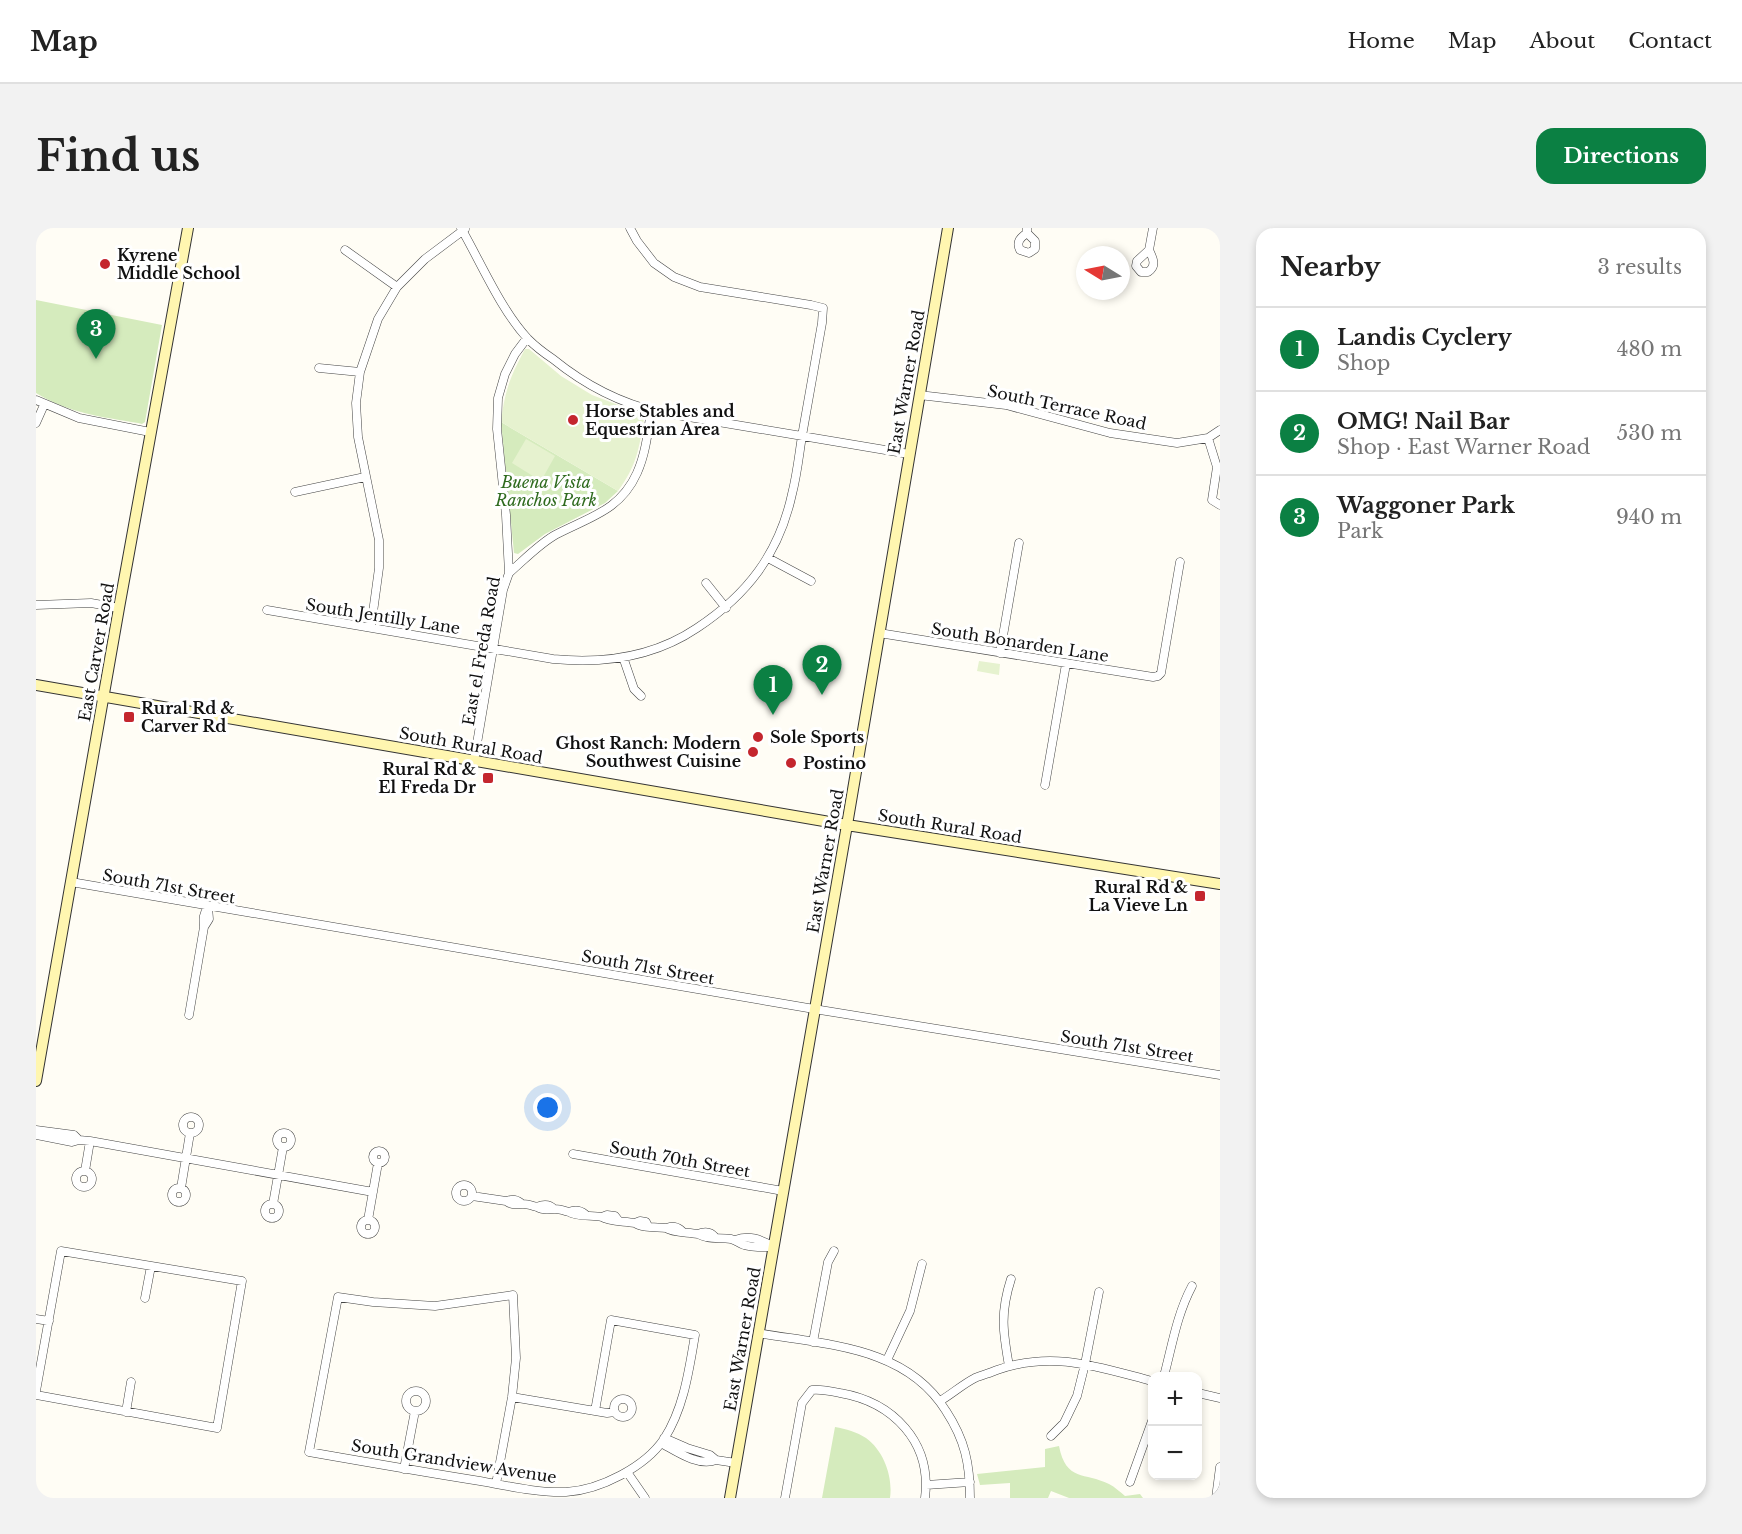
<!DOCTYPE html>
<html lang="en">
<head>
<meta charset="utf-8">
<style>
  :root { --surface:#fff; --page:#f2f2f2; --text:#222; --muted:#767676; --line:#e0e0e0; --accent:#0b8043 }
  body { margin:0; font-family:"Libre Baskerville",serif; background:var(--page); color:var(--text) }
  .controls { position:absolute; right:18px; bottom:18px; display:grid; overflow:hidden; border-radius:12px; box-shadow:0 3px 9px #0003 }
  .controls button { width:54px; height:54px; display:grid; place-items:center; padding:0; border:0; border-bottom:2px solid var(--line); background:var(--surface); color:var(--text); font:30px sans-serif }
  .compass { position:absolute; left:1040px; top:18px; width:54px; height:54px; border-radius:50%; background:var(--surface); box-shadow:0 3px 9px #0003; rotate:280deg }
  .you { position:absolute; left:512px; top:880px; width:21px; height:21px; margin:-15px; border:4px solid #fff; border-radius:50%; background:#1a73e8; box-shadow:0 0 0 9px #1a73e833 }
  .badge { display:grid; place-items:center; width:39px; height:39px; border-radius:50%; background:var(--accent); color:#fff; font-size:20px; font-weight:700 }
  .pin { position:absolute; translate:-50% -50px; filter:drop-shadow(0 2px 3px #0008) }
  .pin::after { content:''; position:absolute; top:32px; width:21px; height:18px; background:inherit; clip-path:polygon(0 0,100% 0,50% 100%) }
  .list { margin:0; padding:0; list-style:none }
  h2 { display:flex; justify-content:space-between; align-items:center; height:78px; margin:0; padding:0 24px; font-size:26px }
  h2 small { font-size:20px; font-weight:400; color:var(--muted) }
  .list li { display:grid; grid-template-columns:39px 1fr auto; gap:18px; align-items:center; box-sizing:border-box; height:84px; padding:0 24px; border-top:2px solid var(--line) }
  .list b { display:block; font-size:22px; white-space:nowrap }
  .list p { margin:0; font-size:20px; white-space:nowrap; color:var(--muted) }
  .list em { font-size:20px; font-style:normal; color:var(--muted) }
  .map { position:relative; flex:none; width:1184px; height:1270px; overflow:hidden; border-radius:18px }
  header { display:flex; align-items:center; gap:36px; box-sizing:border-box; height:84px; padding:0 30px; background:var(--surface); border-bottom:2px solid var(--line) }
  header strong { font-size:28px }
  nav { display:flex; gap:33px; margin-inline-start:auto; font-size:21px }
  .intro { display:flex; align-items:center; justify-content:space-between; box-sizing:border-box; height:144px; padding:0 36px }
  h1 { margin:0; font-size:42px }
  .button { padding:15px 27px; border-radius:18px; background:var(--accent); color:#fff; font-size:21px; font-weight:700 }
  main { display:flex; gap:36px; padding:0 36px }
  aside { flex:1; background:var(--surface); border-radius:18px; box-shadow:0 3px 9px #0003 }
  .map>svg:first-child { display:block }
</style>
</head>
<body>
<header>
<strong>Map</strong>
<nav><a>Home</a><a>Map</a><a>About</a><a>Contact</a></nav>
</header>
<div class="intro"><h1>Find us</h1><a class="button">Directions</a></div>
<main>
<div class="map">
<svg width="1184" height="1270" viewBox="0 0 1184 1270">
  <rect width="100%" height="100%" fill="#fffdf5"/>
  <path fill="#d5ebbd" d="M0,72L126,97L109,194L106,196L102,195C66,189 32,185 0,165Z
    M465,194L582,263L569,275L509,306L482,326L478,325Z
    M799,1199C810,1201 821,1204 830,1210C848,1223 857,1249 854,1270H786Z
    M1023,1218C1030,1254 1049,1244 1073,1256C1079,1259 1084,1264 1089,1268L1104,1266L1107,1270H1033L1015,1263L1012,1270H974V1255L944,1257L941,1246L1009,1239V1221Z"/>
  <path fill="#e6f2cf" d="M489,121H493L525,148L556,167L606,186L608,190C603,221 601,237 582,263L465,194C469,162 474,149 489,121Z
    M490,211L519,228L505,253L476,235Z
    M943,433L964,436L963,447L941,443Z"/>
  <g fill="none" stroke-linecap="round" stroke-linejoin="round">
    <defs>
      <path id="street" d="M425,0C445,35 465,82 492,111C499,118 508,125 517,131C549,157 583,175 623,184L873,226
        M991,5L999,13V21L993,25L984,22C980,14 984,10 991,5V0
        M309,22L361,59
        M1113,22C1117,30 1121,38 1112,44H1105L1100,38L1101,33Z
        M1113,22L1117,0
        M283,140L324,144
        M883,167L970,177L1074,205L1141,215L1172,210L1184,202
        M0,172L43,190L114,204
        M0,195L8,177
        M1172,210L1181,239L1176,272L1184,277
        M259,264L329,249
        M732,330L775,353
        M473,345C488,332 502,317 519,307C553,289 584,283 601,245C610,225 612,203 615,182
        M670,355L690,380
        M0,377L55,375L83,380
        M231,382L517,431C568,436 618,429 661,400C711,367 743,326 756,266C761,247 763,227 766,208C773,170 779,133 786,95L787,80L775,77L664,59L638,49L618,35L601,13L594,0
        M335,399L343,340V312L322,209L320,175L324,144L342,91L361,59L389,31L429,1
        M843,405L1117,449L1122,448L1125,445L1144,334
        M964,425L983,315
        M587,429L598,461L605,468
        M438,533L467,362L473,345L470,287L461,201L462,170L469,146L479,126L491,110
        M1009,557L1030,436
        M35,654L778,781L1184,847
        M168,699C167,691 167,686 172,679
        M153,787L168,699L173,691L172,679
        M147 897a8 8 0 1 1 16 0a8 8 0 1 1-16 0Z
        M0,902L38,907L43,912
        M241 912a7 7 0 1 1 14 0a7 7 0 1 1-14 0Z
        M0,907L36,914L43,912L54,913L337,964
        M337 929a6 6 0 1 1 12 0a6 6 0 1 1-12 0Z
        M537,926L747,963
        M49,943L54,913
        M40 951a8 8 0 1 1 16 0a8 8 0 1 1-16 0Z
        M420 965a8 8 0 1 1 16 0a8 8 0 1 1-16 0Z
        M136 967a7 7 0 1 1 14 0a7 7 0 1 1-14 0Z
        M145,960L154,905
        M436,968L470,973
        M229 983a7 7 0 1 1 14 0a7 7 0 1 1-14 0Z
        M237,976L247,919
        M486,976C481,971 477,971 470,973C477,978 480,976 487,976C492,976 497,978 501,979
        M518,981C513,976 508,976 501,979C508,983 512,981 519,981C524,981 529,983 533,984
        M549,986C544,982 540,981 533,984C541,989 556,987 566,989
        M332,992L342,935
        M582,992L579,988L571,987L566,989C573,994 589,993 599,995
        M325 999a7 7 0 1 1 14 0a7 7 0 1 1-14 0Z
        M612,998L610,994L604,993L599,995C605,1000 621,999 630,1000
        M646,1003C641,998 637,998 630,1000C637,1005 652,1004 662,1006
        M679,1009C674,1003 669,1003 662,1006C672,1012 684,1009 695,1011C700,1012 704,1016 708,1017C718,1020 728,1019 737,1019
        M699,1012C714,1007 723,1011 737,1018
        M109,1070L115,1038
        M0,1091L13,1093
        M722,1105C790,1117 870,1118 910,1183C929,1212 934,1236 934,1270
        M777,1114L792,1034L798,1023
        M851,1132L874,1083L886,1036
        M973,1138C967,1104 964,1085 975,1051
        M1128,1148C1136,1118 1141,1086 1156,1058
        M0,1163L25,1023L206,1053L181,1200L0,1167
        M370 1173a10 10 0 1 1 20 0a10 10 0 1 1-20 0Z
        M1162,1165L1184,1170
        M476,1169L571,1185L579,1184
        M578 1180a9 9 0 1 1 18 0a9 9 0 1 1-18 0Z
        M904,1173C916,1166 927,1156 939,1150C946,1147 954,1145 961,1142C1017,1122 1062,1139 1116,1153
        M90,1184L95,1154
        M1015,1208L1028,1195L1041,1168L1049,1136L1063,1064
        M628,1210L651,1220L674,1227L680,1232L700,1235
        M625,1215C640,1223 662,1239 680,1232
        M368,1241L379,1183
        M591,1244L609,1270
        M1094,1254L1116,1193
        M460,1256L476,1169L480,1130L477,1067L399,1078L337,1074L302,1069L273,1224C330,1234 387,1244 444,1253C472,1258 502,1265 530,1264C564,1262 609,1239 628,1211C648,1180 653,1142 659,1107L575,1092L559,1183
        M890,1257L934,1254
        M749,1270L766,1175L776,1162C785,1161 794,1163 804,1165C857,1174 896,1214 889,1270
        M1180,1270L1184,1239"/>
      <path id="secondary" d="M0,457L811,597L1184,656
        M0,853L83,380L152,0
        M694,1270L811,597L912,0"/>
    </defs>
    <use href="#street" stroke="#444" stroke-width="9"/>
    <use href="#secondary" stroke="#333" stroke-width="12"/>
    <use href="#street" stroke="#fff" stroke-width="8"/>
    <use href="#secondary" stroke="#fff6b0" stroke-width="10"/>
  </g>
  <g fill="#c4262e" stroke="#fff" stroke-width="2">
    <circle cx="69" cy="36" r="6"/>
    <circle cx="537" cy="192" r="6"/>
    <rect x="87" y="483" width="12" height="12" rx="3"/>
    <circle cx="722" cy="509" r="6"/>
    <circle cx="717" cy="524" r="6"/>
    <circle cx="755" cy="535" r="6"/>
    <rect x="446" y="544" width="12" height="12" rx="3"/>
    <rect x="1158" y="662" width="12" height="12" rx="3"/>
  </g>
  <g text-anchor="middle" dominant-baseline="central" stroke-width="6" stroke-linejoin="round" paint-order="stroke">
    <g font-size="16" font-weight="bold" fill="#111" stroke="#fff" text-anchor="start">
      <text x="81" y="27">Kyrene<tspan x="81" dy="18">Middle School</tspan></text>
      <text x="549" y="183">Horse Stables and<tspan x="549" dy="18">Equestrian Area</tspan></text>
      <text x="105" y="480">Rural Rd &amp;<tspan x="105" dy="18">Carver Rd</tspan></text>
      <text x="734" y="509">Sole Sports</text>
      <text x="705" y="515" text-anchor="end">Ghost Ranch: Modern<tspan x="705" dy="18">Southwest Cuisine</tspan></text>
      <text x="767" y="535">Postino</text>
      <text x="440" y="541" text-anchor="end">Rural Rd &amp;<tspan x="440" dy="18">El Freda Dr</tspan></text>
      <text x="1152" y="659" text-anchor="end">Rural Rd &amp;<tspan x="1152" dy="18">La Vieve Ln</tspan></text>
    </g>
    <g font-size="16" fill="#111" stroke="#fff">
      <text transform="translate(870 154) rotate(-80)">East Warner Road</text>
      <text transform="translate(1031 179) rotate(12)">South Terrace Road</text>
      <text transform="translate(347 388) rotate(9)">South Jentilly Lane</text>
      <text transform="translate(984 414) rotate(9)">South Bonarden Lane</text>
      <text transform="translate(445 423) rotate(-80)">East el Freda Road</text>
      <text transform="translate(60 424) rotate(-80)">East Carver Road</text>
      <text transform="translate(435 517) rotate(10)">South Rural Road</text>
      <text transform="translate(914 598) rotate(9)">South Rural Road</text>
      <text transform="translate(789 633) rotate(-80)">East Warner Road</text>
      <text transform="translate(133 658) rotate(10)">South 71st Street</text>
      <text transform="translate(612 739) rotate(10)">South 71st Street</text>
      <text transform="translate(1091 818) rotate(9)">South 71st Street</text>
      <text transform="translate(644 931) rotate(10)">South 70th Street</text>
      <text transform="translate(706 1111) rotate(-80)">East Warner Road</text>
      <text transform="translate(418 1233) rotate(9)">South Grandview Avenue</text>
    </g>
    <g font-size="16" font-style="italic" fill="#2f6b1f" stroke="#fff">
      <text x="510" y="254">Buena Vista<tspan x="510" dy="18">Ranchos Park</tspan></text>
    </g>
  </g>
</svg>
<div class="controls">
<button>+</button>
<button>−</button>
</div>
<svg class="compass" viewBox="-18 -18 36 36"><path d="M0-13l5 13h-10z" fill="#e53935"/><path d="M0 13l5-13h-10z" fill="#767676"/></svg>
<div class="you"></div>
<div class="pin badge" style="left:737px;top:487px">1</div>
<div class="pin badge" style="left:786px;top:467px">2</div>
<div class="pin badge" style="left:60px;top:131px">3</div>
</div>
<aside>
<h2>Nearby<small>3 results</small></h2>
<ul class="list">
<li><span class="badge">1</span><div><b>Landis Cyclery</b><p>Shop</p></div><em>480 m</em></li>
<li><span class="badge">2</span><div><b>OMG! Nail Bar</b><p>Shop · East Warner Road</p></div><em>530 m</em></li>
<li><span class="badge">3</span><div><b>Waggoner Park</b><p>Park</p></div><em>940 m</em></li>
</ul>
</aside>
</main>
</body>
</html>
